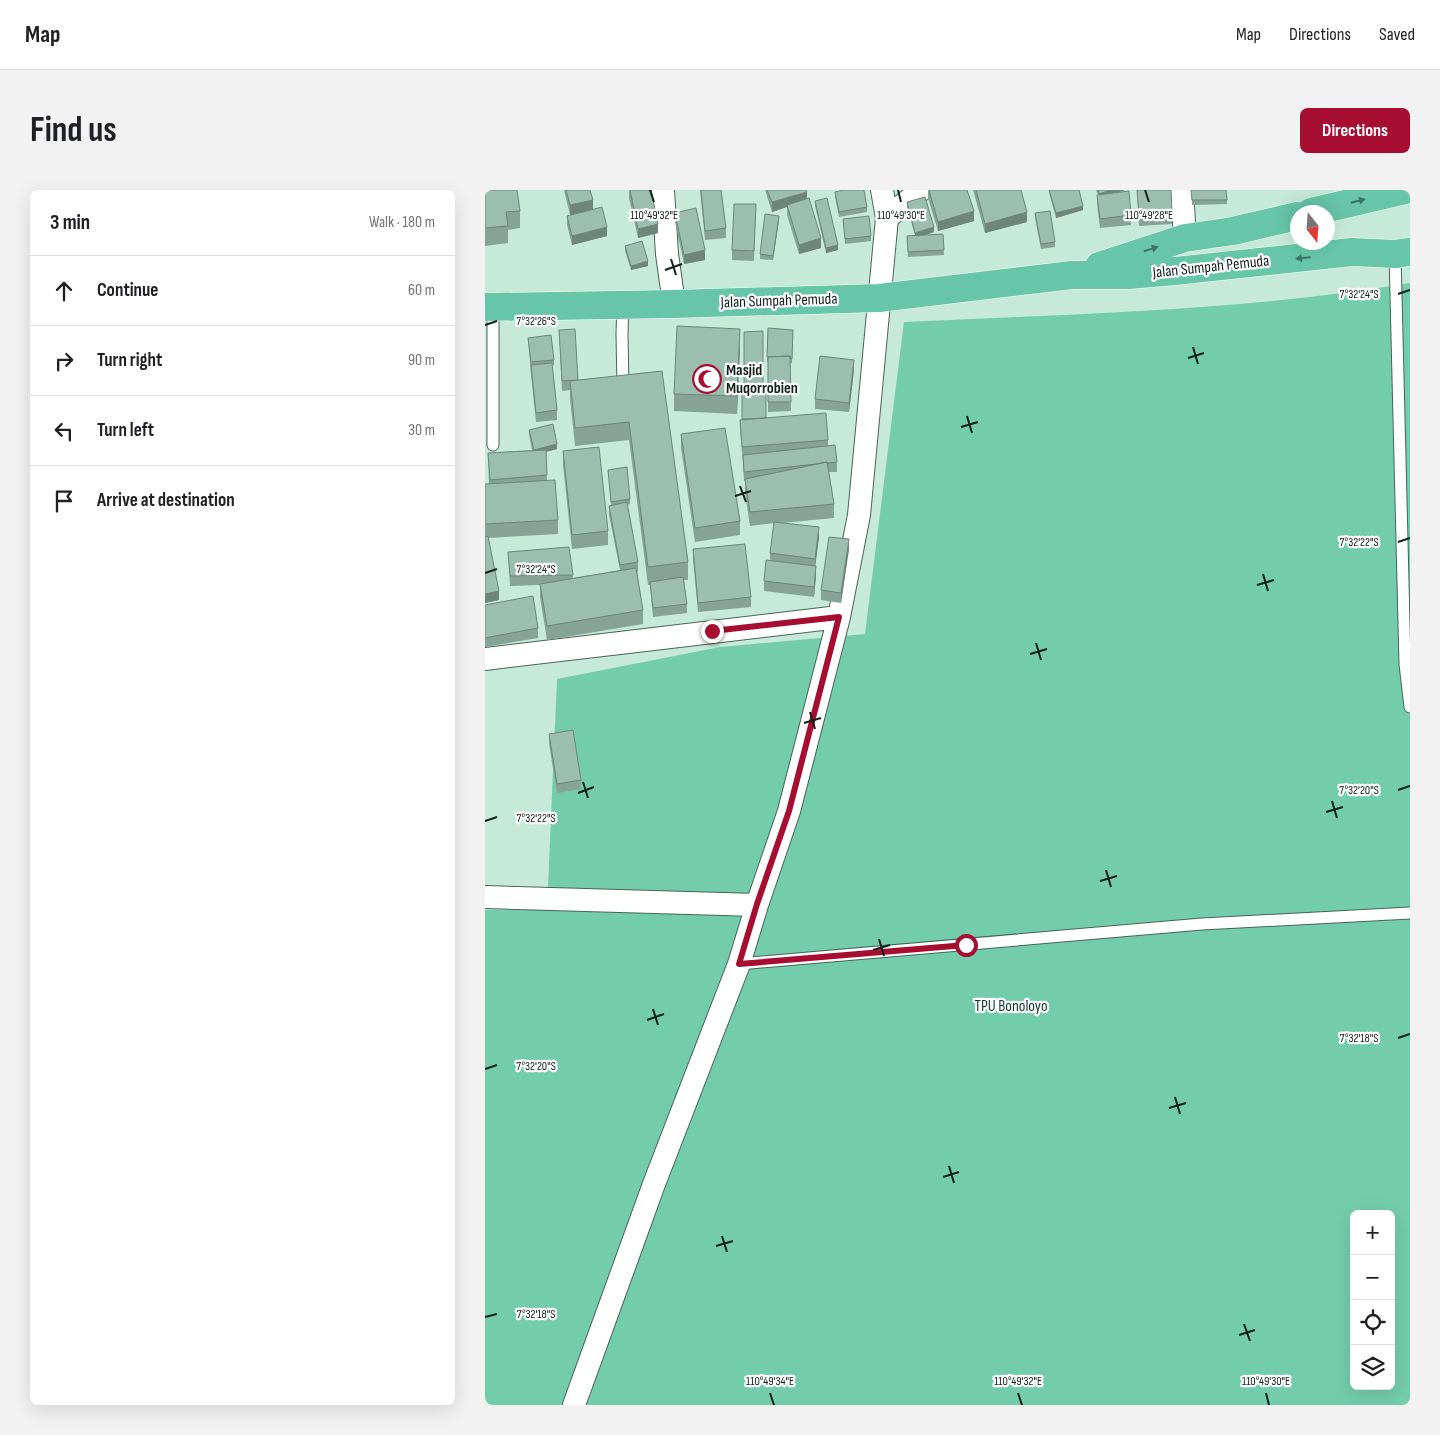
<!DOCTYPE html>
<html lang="en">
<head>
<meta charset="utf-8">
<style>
  :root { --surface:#fff; --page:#f2f2f2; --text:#202124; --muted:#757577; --line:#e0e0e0; --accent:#a70d31 }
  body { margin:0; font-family:"Sofia Sans Condensed",sans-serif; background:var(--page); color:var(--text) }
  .controls { position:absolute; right:15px; bottom:15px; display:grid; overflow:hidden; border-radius:8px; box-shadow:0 5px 20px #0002 }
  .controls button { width:45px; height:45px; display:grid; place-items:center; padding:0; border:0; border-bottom:1px solid var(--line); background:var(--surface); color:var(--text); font:25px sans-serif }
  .compass { position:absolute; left:805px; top:15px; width:45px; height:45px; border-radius:50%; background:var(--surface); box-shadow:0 5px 20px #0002; rotate:163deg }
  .stop { position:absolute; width:15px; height:15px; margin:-11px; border:4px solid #a70d31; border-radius:50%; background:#fff }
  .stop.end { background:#a70d31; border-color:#fff; box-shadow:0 1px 5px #0008 }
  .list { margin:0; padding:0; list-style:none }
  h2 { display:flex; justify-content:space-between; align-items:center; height:65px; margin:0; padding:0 20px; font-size:21px }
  h2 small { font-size:16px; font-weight:400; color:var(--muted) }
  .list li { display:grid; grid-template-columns:32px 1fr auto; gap:15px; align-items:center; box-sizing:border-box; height:70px; padding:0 20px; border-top:1px solid var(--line) }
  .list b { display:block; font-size:19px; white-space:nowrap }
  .list em { font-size:16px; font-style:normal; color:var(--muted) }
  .icon { flex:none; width:28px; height:28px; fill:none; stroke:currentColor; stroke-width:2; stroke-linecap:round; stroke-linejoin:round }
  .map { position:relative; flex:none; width:925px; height:1215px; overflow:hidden; border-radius:8px }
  header { display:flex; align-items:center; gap:30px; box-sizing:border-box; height:70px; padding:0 25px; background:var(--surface); border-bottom:1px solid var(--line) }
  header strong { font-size:24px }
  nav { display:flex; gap:28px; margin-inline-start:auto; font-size:18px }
  .intro { display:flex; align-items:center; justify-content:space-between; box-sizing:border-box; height:120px; padding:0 30px }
  h1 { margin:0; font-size:35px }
  .button { padding:12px 22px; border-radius:8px; background:var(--accent); color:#fff; font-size:18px; font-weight:700 }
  main { display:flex; gap:30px; padding:0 30px }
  aside { flex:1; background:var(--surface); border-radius:8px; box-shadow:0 5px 20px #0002 }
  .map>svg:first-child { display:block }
</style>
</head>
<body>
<header>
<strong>Map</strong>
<nav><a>Map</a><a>Directions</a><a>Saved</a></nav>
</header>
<div class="intro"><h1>Find us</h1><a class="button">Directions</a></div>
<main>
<aside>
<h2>3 min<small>Walk · 180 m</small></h2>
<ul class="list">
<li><svg class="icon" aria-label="ahead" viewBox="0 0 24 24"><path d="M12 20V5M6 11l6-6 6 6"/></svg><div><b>Continue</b></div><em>60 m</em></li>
<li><svg class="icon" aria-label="right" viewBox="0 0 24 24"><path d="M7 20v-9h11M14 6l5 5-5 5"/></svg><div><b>Turn right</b></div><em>90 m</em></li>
<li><svg class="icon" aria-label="left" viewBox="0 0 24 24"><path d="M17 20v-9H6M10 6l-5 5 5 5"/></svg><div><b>Turn left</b></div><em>30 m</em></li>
<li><svg class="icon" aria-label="arrive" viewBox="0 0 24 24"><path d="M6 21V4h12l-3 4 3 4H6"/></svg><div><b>Arrive at destination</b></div></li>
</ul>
</aside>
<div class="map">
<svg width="925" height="1215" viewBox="0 0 925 1215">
  <rect width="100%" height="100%" fill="#c6e9da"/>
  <path fill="#73cdac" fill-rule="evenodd" d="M925,93V1215H0V720L62,719L72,489L235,457L380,444L419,132C588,124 758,121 925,93ZM869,1024H906V1196H869Z"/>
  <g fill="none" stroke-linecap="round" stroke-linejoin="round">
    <defs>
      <path id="service" d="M910,64L920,474L925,517
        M8,116V255
        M138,198L137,143L138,114
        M254,774L717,734L925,723"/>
      <path id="minor" d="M178,0L182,64L189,114
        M697,0L700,48
        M402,28L436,0
        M0,469C118,456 236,440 354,427
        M0,707L272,715
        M89,1215L169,994L254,774L272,715L304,621L354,427L374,325L402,28L397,0"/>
      <path id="trunk" d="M826,22L920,0
        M614,76L700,48L748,41L812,26
        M0,117L189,114L394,108L587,85H644L690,81L867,62L910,64L925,62"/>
    </defs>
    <use href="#service" stroke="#466558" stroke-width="13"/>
    <use href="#minor" stroke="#466558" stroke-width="24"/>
    <use href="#trunk" stroke="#fff" stroke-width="29"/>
    <use href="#service" stroke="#fff" stroke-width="11"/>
    <use href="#minor" stroke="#fff" stroke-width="22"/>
    <use href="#trunk" stroke="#66c6a7" stroke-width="28"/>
  </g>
  <path fill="#86a397" d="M0,0L35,21V38L23,40V53L0,56Z
    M79,0H105L108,19L122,46L87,55L82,35V26L103,21L85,25Z
    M144,0L173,43L153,48L144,8Z
    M215,0H236L241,38V48L220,50Z
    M280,0H321L322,9L336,58L314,64L302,25V17L287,22Z
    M443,0L489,31L453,41L443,8Z
    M488,0H536L542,32L500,43Z
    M564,0H594L598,20L571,28L564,3Z
    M611,0H640L633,2L646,25V35L615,38L612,14L613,5Z
    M652,0L687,25V34L654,36Z
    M706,0H741L742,14L707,15Z
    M350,2L382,17V22L354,27L350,7Z
    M330,11L353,60L341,63L330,16Z
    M422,12L449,42L441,45L458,44L459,65L423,67L422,46L430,45L422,17Z
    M271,14L269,71L247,70V60Z
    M190,23L220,70L199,74L190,32Z
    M550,23L570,52V57L556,59L550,28Z
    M358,29L386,46V51L360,54Z
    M294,30L288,70L275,69V64Z
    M140,56L163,76L146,80L140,61Z
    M283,138L308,140L307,173H305L306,221L283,222V172H282Z
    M74,140L93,190L177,181L203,372V390H199L202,414V423L168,427L165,395H163L144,250L90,256L85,208V200L77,201Z
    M278,141V203L281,228L343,250V256L352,272V282H344L349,314V328L297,333L334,347L330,376L331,386L329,407L279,401V391L285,371V363L289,333L265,336L260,303V291H259L258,274L255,239V230L257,229L259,203V142Z
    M43,148L69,170V175H67L72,220V230L51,232L46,185Z
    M255,156L252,224L189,221V204Z
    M369,180L364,222L330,219V209Z
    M44,240L72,259L61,262L62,290L73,330V344L3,348L14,410L0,413V294H4L3,263L47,260L44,245Z
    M196,244L255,331V345L210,352L196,258Z
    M78,261L123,341V355L87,359L78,275Z
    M123,280L145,309V314L142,315L153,372V382H152L158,420V434L62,450L55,407V395L25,396L23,362L88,385V388L135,380L124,325V316L126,315Z
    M208,359L266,407V417L213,422L208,369Z
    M364,359L356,413L336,410V400Z
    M0,415L53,438V448L0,457Z
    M64,544L96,590V599L72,603L64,554Z"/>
  <path fill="#6d857b" d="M626,0H640L614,9V4Z
    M322,2V11L302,15V17L287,22V12Z
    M108,10V19L85,25V15Z
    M598,16V20L571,28V23Z
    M489,21V31L453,41V32Z
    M542,22V32L500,43V34Z
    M294,26V30L288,70V66Z
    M173,34V43L153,48V39Z
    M122,37V46L87,55V46Z
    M449,37V42L430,48V43Z
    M336,48V58L314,64V55Z
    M353,55V60L341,63V58Z
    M220,60V70L199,74V65Z
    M163,71V76L146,80V76Z
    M255,139V156L252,224V206Z
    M369,170V180L364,222V213Z
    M72,254V259L49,265V260Z
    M334,337V347L330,378V369Z
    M364,349V359L356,413V403Z
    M331,376V386L329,407V397Z
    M14,401V410L0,413V404Z"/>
  <path fill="#9cbeb0" stroke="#6d857b" d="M0,0H32L35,21L21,22L23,36L0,38Z
    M81,0H105L108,10L85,15Z
    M145,0H166L173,34L153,39Z
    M216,0H236L241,38L220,41Z
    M282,0H321L322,2L287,12Z
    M359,0H379L382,17L354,22L350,2Z
    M444,0H482L489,21L453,32Z
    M491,0H536L542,22L500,34Z
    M564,0H594L598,16L571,23Z
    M613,0H626L614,4Z
    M652,0H686L687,25L654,26Z
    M706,0H741L742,10H707Z
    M644,1L646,25L615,29L612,5Z
    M440,7L449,37L430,43L422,12Z
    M324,8L336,48L314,55L302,15Z
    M342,8L353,55L341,58L330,11Z
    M249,14H271L269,61L247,60Z
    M117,17L122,37L87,46L82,26Z
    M211,18L220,60L199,65L190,23Z
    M565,21L570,52L556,54L550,23Z
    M280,24L294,26L288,66L275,64Z
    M384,26L386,46L360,49L358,29Z
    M458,44L459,60L423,62L422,46Z
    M157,51L163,71L146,76L140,56Z
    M192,136L255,139L252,206L189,204Z
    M283,138L308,140L307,169L305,168V166L282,167Z
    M90,139L93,190L77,191L74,140Z
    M278,141V196H259V142Z
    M66,145L69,170L46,172L43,148Z
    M305,166L306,212H283V167Z
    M335,166L369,170L364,213L330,209Z
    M67,173L72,220L51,223L46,175Z
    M177,181L203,372L163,377L144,232L90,238L85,191Z
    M257,203H281V228L257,229Z
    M341,223L343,250L257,257L255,230Z
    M68,234L72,254L49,260L44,240Z
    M240,238L255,331L210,338L196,244Z
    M350,255L352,272L342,273V272L331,274L259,282L258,265Z
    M114,257L123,341L87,345L78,261Z
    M61,260L62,285L5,290L3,263Z
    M342,272L349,314L265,322L260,289Z
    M142,277L145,309L126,312L123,280Z
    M70,290L73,330L0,334V294Z
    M142,312L153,372L135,375L124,316Z
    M289,332L334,337L330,369L285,363Z
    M3,346L14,401L0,404V347Z
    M344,347L364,349L356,403L336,400Z
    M260,354L266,407L213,413L208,359Z
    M84,357L88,385L25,386L23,362Z
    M281,370L331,376L329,397L279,391Z
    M151,378L158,420L62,436L55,394Z
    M198,387L202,414L168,418L165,392Z
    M48,406L53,438L0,448V415Z
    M88,540L96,590L72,594L64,544Z"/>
  <defs><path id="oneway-solid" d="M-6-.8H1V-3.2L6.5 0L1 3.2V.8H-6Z" transform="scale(1.25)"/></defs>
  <g fill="#3c7361">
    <use href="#oneway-solid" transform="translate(873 11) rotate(-14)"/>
    <use href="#oneway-solid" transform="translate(666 59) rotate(-18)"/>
    <use href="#oneway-solid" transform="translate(818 68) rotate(174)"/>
  </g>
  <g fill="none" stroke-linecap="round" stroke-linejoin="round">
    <path stroke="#a70d31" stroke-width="6" d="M227,441L354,427L304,621L272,714L254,774L481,755"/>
  </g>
  <path fill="none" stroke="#13201b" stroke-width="2" d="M165,0L169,12M413,0L416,12M660,0L664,12M186,69L191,85M180,80L197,74M913,104L925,100M0,135L12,131M708,157L713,174M703,168L719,163M482,226L487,243M476,237L493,232M255,296L261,312M250,306L266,301M913,352L925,348M0,383L12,379M778,384L783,401M772,395L789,390M551,453L556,470M545,464L562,459M325,522L330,539M319,533L336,528M98,592L103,608M913,600L925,596M93,603L109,597M847,611L852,628M841,622L858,617M0,631L12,627M621,680L626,697M615,691L632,686M394,749L399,766M388,760L405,755M168,819L173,835M162,830L179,824M913,848L925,844M0,879L12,875M690,907L695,924M684,918L701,913M464,976L469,993M458,987L474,982M237,1046L242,1062M231,1056L248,1051M0,1127L12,1124M759,1134L765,1151M754,1145L770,1140M285,1203L289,1215M533,1203L537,1215M781,1203L784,1215"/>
  <defs>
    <symbol id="mosque-ring" viewBox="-11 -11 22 22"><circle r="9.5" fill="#fff" stroke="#a70d31" stroke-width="1.5"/><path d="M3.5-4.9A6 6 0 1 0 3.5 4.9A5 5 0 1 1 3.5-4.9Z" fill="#a70d31"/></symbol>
  </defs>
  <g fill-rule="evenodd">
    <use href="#mosque-ring" x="206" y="173" width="32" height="32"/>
  </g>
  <g text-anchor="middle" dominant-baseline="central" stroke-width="4.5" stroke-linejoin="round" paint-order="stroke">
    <g font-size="16" fill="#13201b" stroke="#fff">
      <text transform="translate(726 77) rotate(-6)">Jalan Sumpah Pemuda</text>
      <text transform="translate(294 111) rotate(-2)">Jalan Sumpah Pemuda</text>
    </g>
    <g font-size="16" font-weight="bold" fill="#13201b" stroke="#fff" text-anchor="start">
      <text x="241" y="180">Masjid<tspan x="241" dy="18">Muqorrobien</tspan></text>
    </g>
    <g font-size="16" fill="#0e392c" stroke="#fff">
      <text x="526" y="816">TPU Bonoloyo</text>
    </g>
  </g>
  <g font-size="12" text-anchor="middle" fill="#13201b" stroke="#fff" stroke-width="4.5" stroke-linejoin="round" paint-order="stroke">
    <text x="169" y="29">110°49'32"E</text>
    <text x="416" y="29">110°49'30"E</text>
    <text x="664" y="29">110°49'28"E</text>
    <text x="874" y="108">7°32'24"S</text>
    <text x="51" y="135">7°32'26"S</text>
    <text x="874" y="356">7°32'22"S</text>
    <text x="51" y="383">7°32'24"S</text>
    <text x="874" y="604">7°32'20"S</text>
    <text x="51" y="632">7°32'22"S</text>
    <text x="874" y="852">7°32'18"S</text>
    <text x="51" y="880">7°32'20"S</text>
    <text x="51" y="1128">7°32'18"S</text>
    <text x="285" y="1195">110°49'34"E</text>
    <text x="533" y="1195">110°49'32"E</text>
    <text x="781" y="1195">110°49'30"E</text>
  </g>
</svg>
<div class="controls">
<button>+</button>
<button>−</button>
<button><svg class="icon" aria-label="locate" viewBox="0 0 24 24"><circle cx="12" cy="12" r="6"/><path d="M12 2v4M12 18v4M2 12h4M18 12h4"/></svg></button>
<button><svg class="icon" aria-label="layers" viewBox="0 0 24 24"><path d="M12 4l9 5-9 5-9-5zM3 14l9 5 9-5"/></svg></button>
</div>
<svg class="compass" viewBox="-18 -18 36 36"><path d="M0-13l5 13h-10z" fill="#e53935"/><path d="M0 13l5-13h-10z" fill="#757577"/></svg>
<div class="stop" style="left:481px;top:755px"></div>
<div class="stop end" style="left:227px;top:441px"></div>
</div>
</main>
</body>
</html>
